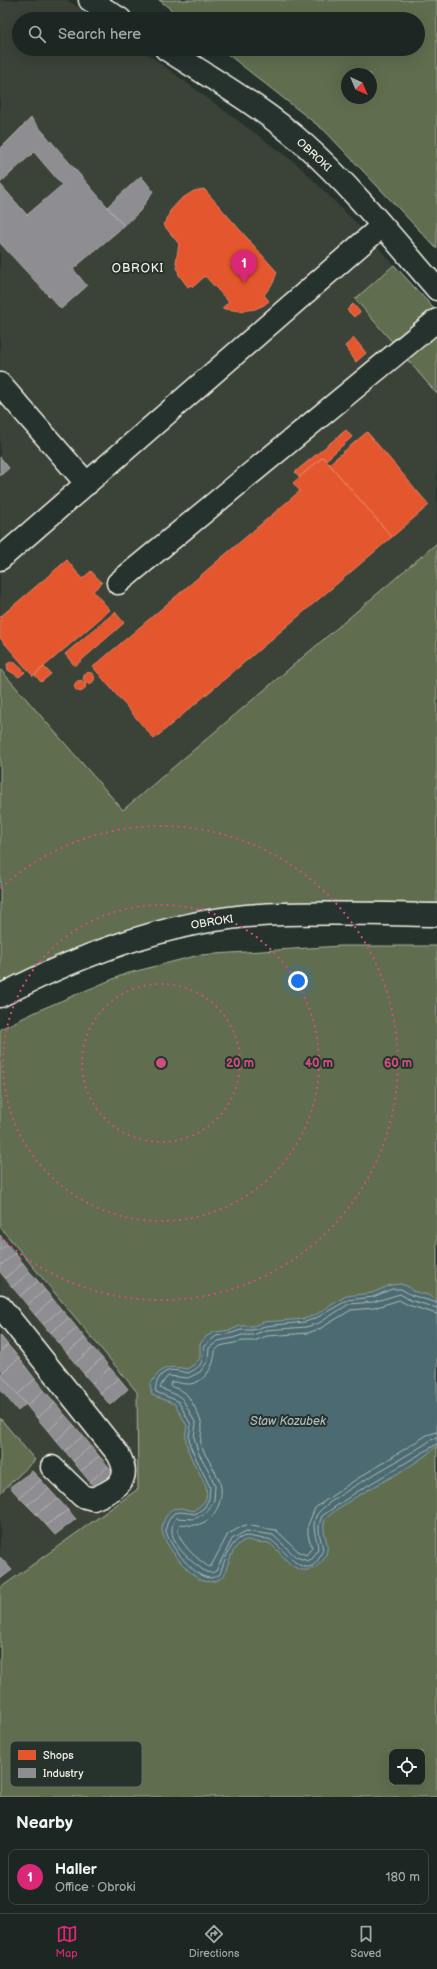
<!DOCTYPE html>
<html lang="en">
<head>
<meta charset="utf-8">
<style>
  :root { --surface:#1c2622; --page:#252e2a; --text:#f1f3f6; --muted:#a0a5a5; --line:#3a4340; --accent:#db2777 }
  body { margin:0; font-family:"Balsamiq Sans",sans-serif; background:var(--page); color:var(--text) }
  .controls { position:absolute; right:12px; bottom:12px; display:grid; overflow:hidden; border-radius:8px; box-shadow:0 4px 16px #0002 }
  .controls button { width:36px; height:36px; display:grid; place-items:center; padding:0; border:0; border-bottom:1px solid var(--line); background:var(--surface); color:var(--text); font:20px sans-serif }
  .compass { position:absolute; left:341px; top:68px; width:36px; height:36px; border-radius:50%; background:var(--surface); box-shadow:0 4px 16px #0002; rotate:136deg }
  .you { position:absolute; left:298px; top:981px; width:14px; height:14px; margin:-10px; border:3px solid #fff; border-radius:50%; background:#1a73e8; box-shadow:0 0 0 6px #1a73e833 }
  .badge { display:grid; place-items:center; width:26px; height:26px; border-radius:50%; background:var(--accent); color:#fff; font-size:13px; font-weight:700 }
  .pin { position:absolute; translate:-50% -33px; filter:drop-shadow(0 1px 2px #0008) }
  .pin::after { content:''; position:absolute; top:21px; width:14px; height:12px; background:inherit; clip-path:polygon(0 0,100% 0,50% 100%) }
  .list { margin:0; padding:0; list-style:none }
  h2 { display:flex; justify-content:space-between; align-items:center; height:52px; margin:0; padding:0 16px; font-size:17px }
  h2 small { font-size:13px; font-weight:400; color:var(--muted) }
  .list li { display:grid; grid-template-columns:26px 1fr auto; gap:12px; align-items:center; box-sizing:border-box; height:56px; margin:0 8px 8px; padding:0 8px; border:1px solid var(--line); border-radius:8px }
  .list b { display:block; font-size:15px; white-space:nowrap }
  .list p { margin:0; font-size:13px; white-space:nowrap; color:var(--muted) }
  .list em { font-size:13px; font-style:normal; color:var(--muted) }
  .icon { flex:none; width:22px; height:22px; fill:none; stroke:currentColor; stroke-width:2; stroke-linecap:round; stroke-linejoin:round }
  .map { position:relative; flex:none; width:437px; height:1797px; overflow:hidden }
  .search { position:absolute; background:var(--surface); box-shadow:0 4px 16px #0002; left:12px; right:12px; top:12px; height:44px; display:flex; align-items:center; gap:10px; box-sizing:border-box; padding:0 14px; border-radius:22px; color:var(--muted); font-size:15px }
  .sheet { height:116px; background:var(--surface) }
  nav { display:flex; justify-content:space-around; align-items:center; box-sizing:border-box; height:56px; border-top:1px solid var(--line); background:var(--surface); font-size:11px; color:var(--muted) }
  nav a { display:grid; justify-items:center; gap:2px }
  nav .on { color:var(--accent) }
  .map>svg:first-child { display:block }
</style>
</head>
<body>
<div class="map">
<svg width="437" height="1797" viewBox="0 0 437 1797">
  <rect width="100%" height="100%" fill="#26332d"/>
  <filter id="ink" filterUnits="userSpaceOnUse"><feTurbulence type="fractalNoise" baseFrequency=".025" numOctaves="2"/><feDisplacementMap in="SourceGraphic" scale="8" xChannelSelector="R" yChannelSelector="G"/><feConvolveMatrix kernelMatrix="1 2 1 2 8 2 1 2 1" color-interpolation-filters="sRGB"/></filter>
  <g filter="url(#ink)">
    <path fill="#3a4238" d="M0,0H67L97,19H19V49H141L298,165L365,232L394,265L355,300L437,394V543L123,810L0,669Z
      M0,1227L137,1392L138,1490L0,1588V1493L35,1460L0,1418Z"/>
    <path fill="#606e50" stroke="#aab09c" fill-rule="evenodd" d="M159,0H437V249L325,131L221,49H418V19H183ZM347,74H371V98H347Z
      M394,265L437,312V394L355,299Z
      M437,543V904H264L0,985V669L123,810Z
      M340,946H437V1797H0V1588L138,1489L137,1392L0,1227V1029L44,1008L125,974L199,955ZM392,1752H422V1782H392Z
      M0,1418L35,1460L0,1493Z"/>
    <path fill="#4b6b71" stroke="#8fa1a1" d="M401,1284L409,1287L412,1291L428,1295L437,1300V1446C404,1476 359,1489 325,1519C320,1534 332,1543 325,1557C322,1562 319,1565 314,1568C293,1578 283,1552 269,1543C266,1542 261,1543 257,1542C254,1542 251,1540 248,1540C234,1540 227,1566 224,1576C217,1581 212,1583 204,1581C191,1578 163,1544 162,1530C162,1521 167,1515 172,1509L182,1508L193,1511C198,1507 204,1504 206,1498C212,1479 179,1457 187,1426L175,1404L152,1395L150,1385C161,1367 167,1365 187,1369L195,1364L200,1358V1344L207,1336L215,1332L231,1330L240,1326H253L263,1322L304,1319L315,1315L346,1296L372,1293L391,1285Z"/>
    <path fill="#e4572e" stroke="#e98566" d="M204,189L277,272L273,283L264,295L269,301L264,305L255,309L241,311L225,309L222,308L229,302L205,276L193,287L191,285L188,287L179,275L176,262L179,244L163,224L166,222L170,211L181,199L194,191Z
      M353,304L360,312L354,317L347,310Z
      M354,338L366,353L356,362L345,346Z
      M346,430L352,437L326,460L323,457L299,477L295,472Z
      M367,432L429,505L392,537L329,464Z
      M323,457L392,537L154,739L93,667L300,491L293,483Z
      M67,560L82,579L91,571L102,583L93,591L110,610L33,676L0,638V617Z
      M115,612L124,623L75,666L65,654Z
      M13,661L25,672L19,677L8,670L7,664Z
      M44,667L51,674L41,682L35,675Z
      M83.5 678a5.5 5.5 0 1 1 11 0a5.5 5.5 0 1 1-11 0Z
      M74.5 686a5.5 5.5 0 1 1 11 0a5.5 5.5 0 1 1-11 0Z"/>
    <path fill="#8d8d92" stroke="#acabac" d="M31,118L124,226L73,269L87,286L61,309L0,243V184L27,215L62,185L34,152L0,183V149Z
      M141,176L153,191L140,211L124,226L107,207Z
      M0,457L9,468L0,476Z
      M0,1235L7,1244L0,1250Z
      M7,1244L15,1253L0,1266V1250Z
      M15,1253L23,1263L5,1278L0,1272V1266Z
      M23,1263L30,1272L12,1287L5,1278Z
      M30,1272L38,1281L20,1296L12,1287Z
      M38,1281L45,1290L27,1305L20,1296Z
      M45,1290L53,1299L35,1315L27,1305Z
      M53,1299L61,1309L43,1324L35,1315Z
      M61,1309L69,1318L50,1333L43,1324Z
      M69,1318L77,1328L59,1343L50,1333Z
      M77,1328L85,1338L67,1353L59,1343Z
      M0,1335L8,1345L0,1351Z
      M85,1338L93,1348L75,1363L67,1353Z
      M8,1345L19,1358L3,1372L0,1368V1351Z
      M93,1348L102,1358L84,1374L75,1363Z
      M19,1358L35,1379L18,1394L0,1374Z
      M102,1358L110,1368L92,1383L84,1374Z
      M110,1368L119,1378L100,1393L92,1383Z
      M0,1374L26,1404L18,1411L0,1389Z
      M119,1378L128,1389L110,1405L100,1393Z
      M35,1379L44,1390L27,1406L18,1394Z
      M44,1390L55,1403L37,1418L27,1406Z
      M55,1403L65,1415L48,1431L37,1418Z
      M65,1415L74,1425L56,1441L48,1431Z
      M74,1425L83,1436L65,1451L56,1441Z
      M83,1436L91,1446L73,1461L65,1451Z
      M91,1446L99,1456L81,1471L73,1461Z
      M99,1456L108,1466L90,1482L81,1471Z
      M108,1466L116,1477L98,1492L90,1482Z
      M32,1471L41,1480L19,1497L10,1487Z
      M41,1480L49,1489L27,1505L19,1497Z
      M49,1489L58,1499L36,1514L27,1505Z
      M58,1499L68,1510L46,1525L36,1514Z
      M68,1510L76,1519L55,1535L46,1525Z
      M0,1557L12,1570L0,1579Z"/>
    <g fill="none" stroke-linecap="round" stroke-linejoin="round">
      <path stroke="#b0bbb8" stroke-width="1" d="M437,1303L411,1295L401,1289H392L373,1297L348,1300L316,1318L305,1322L265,1326L253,1330H241L232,1333L216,1336L204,1346C202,1361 204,1366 188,1373C182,1372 175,1369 168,1371C160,1373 154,1384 156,1392L178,1401L191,1425L189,1436L190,1446L210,1487L209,1499L204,1508L195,1514L181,1512L174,1513C170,1518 166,1523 166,1530C167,1543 193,1574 205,1577C211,1579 215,1577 220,1574C224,1562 231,1537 247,1536C251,1536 255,1538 259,1538C263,1539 268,1538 271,1540C286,1550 309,1590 323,1549L319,1533V1524L322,1516L355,1493L437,1444
        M437,1308L410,1300L400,1294L373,1302L349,1304L319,1323L306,1327L266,1330L253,1335H242L233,1338L218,1341L209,1348L208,1361L200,1372L188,1378L168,1376L163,1382L160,1388L179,1396L183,1400L196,1424L194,1437L198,1452L210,1473L215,1486L214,1500L207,1512L194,1519L176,1518C161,1538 191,1562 206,1572L212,1573L216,1571L232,1539L246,1531L273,1535L296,1557L308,1561L313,1558L318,1549C317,1537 311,1529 316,1516C323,1500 411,1455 431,1440L437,1438
        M437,1314L408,1305L399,1300L374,1308L351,1310L321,1328L308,1333L267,1336L254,1341H243L220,1346L215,1351C215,1365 204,1385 187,1384C181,1384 176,1381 171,1382L170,1386C174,1388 180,1389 184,1392C190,1396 202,1420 202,1427C202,1435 199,1439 202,1448C207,1459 215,1469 219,1480C226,1498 215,1523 195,1525C189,1526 185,1524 180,1524C171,1537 198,1560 209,1567L211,1566L228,1534L245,1525L276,1530L299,1552L306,1555L312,1548L308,1535V1525L315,1508L349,1484L427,1435L437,1432"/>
      <defs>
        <path id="minor" d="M90,0L120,19
          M166,49C214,80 264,108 306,146C354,189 395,241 437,289
          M0,384L87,484
          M0,559L382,226
          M118,583L437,320
          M0,996C80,955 170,920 261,915C320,912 379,914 437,915
          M0,1306L118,1454C133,1480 117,1489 93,1499L82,1496L52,1467"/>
      </defs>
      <use href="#minor" stroke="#f4f1e8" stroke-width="25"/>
      <use href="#minor" stroke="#26332d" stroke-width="22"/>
    </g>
  </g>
  <g fill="none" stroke="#ce4e7e" stroke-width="2" stroke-dasharray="2 4">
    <circle cx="161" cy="1063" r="79"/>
    <circle cx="161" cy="1063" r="158"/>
    <path d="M1 888A237 237 0 1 1 1 1238"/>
  </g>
  <g text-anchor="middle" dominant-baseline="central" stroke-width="4" stroke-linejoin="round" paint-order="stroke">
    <g font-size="11" fill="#f4f1e8" stroke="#26332d">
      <text transform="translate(314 155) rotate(43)">OBROKI</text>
      <text transform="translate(212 922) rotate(-9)">OBROKI</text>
    </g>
    <g font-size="12" letter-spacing="1" fill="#f4f1e8" stroke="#26332d">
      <text x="138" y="268">OBROKI</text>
    </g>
    <g font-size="12" font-style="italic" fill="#b0bbb8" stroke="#26332d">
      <text x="288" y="1421">Staw Kozubek</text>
    </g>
  </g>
  <rect x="10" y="1741" width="132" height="46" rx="6" fill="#26332d" stroke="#646c65" stroke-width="1"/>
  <rect x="18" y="1750" width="18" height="10" fill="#e4572e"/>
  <rect x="18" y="1768" width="18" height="10" fill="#8d8d92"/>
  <g font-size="11" fill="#f4f1e8">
    <text x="43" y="1759">Shops</text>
    <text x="43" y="1777">Industry</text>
  </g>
  <circle cx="161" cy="1063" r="6" fill="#ce4e7e" stroke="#26332d" stroke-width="2"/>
  <g font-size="12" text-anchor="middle" font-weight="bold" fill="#ce4e7e" stroke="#26332d" stroke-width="4" stroke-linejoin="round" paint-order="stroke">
    <text x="240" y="1067">20 m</text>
    <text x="319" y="1067">40 m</text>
    <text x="398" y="1067">60 m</text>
  </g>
</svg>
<div class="controls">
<button><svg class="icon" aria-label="locate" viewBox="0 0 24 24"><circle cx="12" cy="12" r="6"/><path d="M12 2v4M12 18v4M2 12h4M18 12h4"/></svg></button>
</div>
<svg class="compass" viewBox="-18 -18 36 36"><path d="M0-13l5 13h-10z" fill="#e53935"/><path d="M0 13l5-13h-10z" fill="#a0a5a5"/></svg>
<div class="you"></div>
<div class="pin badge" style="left:244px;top:283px">1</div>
<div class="search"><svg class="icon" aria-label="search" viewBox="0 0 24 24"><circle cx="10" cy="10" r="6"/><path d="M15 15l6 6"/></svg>Search here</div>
</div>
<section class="sheet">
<h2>Nearby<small></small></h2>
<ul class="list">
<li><span class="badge">1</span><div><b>Haller</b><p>Office · Obroki</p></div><em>180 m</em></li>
</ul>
</section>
<nav>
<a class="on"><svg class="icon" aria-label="map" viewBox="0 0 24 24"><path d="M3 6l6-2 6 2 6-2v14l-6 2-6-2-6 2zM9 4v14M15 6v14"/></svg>Map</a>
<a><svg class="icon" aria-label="directions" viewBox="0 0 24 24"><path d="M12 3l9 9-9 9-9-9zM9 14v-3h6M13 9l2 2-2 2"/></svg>Directions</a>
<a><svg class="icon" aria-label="saved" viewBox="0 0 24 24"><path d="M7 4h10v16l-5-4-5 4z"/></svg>Saved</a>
</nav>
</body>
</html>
